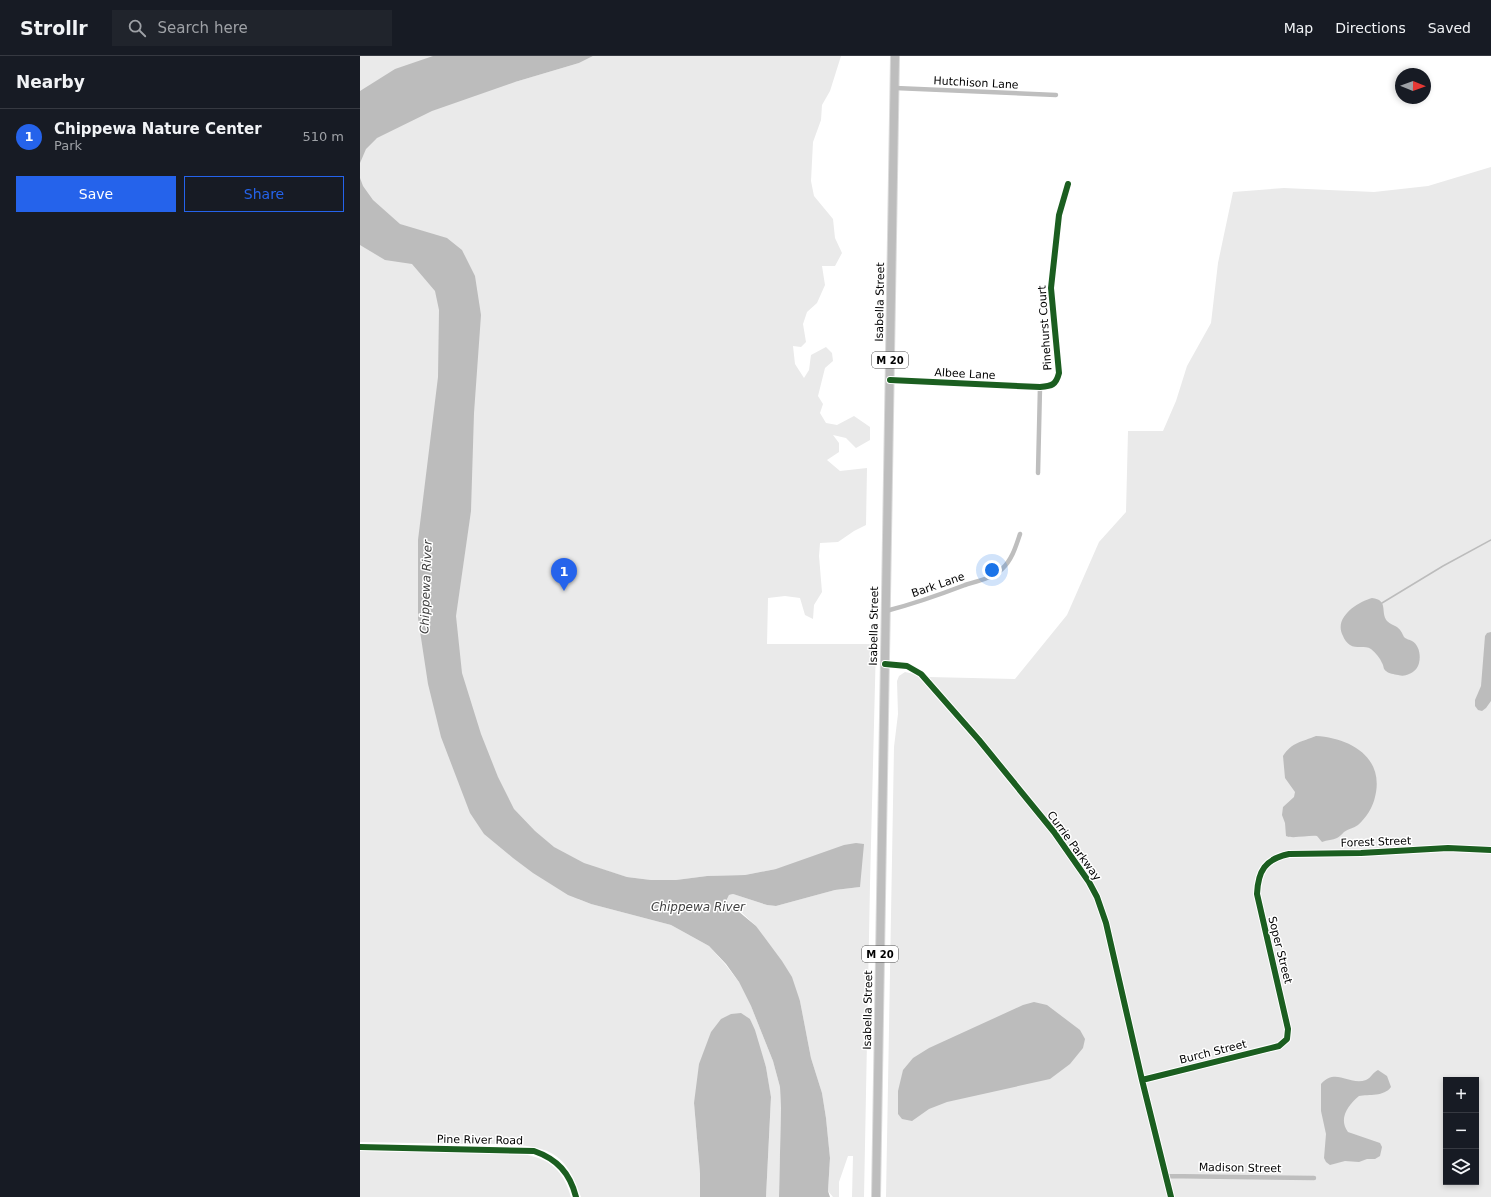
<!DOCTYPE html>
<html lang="en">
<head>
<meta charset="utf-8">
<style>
  :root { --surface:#171b24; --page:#20242c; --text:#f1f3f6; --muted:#9ea1a6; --line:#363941; --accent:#2563eb }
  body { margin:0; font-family:"DejaVu Sans",sans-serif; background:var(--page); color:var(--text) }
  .controls { position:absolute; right:12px; bottom:12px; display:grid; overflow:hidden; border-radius:0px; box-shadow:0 2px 6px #0003 }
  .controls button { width:36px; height:36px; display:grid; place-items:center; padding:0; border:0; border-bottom:1px solid var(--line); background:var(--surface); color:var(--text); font:20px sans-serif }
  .compass { position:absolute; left:1035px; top:12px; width:36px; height:36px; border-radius:50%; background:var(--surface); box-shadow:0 2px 6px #0003; rotate:91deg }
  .you { position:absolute; left:632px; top:514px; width:14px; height:14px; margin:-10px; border:3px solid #fff; border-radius:50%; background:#1a73e8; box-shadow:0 0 0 6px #1a73e833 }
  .badge { display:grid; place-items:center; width:26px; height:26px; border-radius:50%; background:var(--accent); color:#fff; font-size:13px; font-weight:700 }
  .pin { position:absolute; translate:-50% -33px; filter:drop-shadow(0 1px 2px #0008) }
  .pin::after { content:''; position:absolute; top:21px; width:14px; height:12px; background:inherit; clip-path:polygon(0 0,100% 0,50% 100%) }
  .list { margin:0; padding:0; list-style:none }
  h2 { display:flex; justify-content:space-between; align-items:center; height:52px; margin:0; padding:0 16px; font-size:17px }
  h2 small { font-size:13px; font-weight:400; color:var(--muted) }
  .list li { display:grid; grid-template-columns:26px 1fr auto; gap:12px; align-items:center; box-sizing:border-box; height:56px; padding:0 16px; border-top:1px solid var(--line) }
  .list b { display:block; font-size:15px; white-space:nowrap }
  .list p { margin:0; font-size:13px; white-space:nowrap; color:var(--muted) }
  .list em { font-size:13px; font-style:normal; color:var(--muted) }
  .actions { display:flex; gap:8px; padding:12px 16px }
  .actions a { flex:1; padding:9px 0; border:1px solid var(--accent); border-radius:0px; text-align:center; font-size:14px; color:var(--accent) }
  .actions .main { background:var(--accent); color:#fff }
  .icon { flex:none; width:22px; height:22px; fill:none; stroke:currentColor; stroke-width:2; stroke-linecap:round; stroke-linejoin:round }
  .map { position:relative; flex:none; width:1131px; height:1141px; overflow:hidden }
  header { display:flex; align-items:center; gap:24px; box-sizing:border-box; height:56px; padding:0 20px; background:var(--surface); border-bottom:1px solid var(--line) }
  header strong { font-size:19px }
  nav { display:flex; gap:22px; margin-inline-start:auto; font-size:14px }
  .search { width:280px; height:36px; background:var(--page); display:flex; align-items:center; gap:10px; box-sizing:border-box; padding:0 14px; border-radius:0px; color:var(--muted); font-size:15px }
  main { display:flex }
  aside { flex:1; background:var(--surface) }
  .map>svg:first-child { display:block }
</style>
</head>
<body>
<header>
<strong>Strollr</strong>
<div class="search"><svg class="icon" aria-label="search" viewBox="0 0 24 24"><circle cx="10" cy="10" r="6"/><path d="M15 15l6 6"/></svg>Search here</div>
<nav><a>Map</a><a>Directions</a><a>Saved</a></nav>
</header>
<main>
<aside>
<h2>Nearby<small></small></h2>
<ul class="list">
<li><span class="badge">1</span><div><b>Chippewa Nature Center</b><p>Park</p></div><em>510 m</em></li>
</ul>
<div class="actions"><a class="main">Save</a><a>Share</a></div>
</aside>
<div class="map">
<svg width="1131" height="1141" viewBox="0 0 1131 1141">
  <rect width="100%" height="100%" fill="#fff"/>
  <path fill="#eaeaea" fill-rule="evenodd" d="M0,0H135L155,26L219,7L233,0H481L470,35L462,49L461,64L453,86L451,125L454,140L473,163L475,182L482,197L475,210H462L465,229L457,247L447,256L443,268L446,286L441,291L433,290L435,308L444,322L449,314L451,299L466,291L472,297L473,305L465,312L458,340L463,348L460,357L466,367L477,369L494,360L510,371V384L496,392L486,382L473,379L479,387V396L467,404L480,415L507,412L506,469L494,475L478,486L460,487L459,500L462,536L454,549L453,563L445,559L440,542L425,540L408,542L407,588H516L510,828L504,1141H492L493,1100H488L479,1126V1141H473L468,1135L470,1102L466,1062L462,1037L451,1002L440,945L396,870L380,855L366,845L369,839L373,838L407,849L416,850L475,834L500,831L416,813L385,819L347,820L316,824H291L267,821L238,812L218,843L231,848L311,869L349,890L365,908L379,926L391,950L413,1005L420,1031L421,1052L419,1141H406L411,1042L406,1011L390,963L334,1047L340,1117V1141H221C215,1124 208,1106 191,1097C169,1086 134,1089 110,1088C73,1087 37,1087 0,1086Z
    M1131,111V1141H526L534,691L538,658L537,625L539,620L545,616L568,621L655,623L707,559L739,486L766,456L768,375H803L816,345L827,310L851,267L858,207L873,136L924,132L1014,136L1068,130ZM1086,1024H1116V1126H1086Z
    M0,1095L156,1097C186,1101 202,1110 211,1141H0Z"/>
  <path fill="#bcbcbc" d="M73,0H233L219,7L155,26L72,55L17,82L6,93L0,107V35L35,13Z
    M0,122L3,130L13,144L40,168L87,182L102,194L115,220L121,259L114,357L111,455L96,560L102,617L121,678L138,721L154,753L175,775L194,791L224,807L267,821L291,824H316L347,820L385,819L416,813L484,789L496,787L504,788L500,831L475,834L416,850L407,849L373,838L369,839L366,845L396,870L422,905L432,921L440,945L451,1002L462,1037L466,1062L470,1102L468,1135L470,1141H419L421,1052L420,1031L413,1005L391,950L379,926L366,908L349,890L311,869L231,848L208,839L173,817L153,802L124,778L110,757L81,681L68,628L58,562V484L78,321L79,254L75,235L52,208L25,204L0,189Z
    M1012,542C1029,544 1020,556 1027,565C1030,568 1034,569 1037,571C1041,574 1042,577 1044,581C1047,584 1049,583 1052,585C1059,589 1061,599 1059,607C1058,612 1054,616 1049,618C1045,620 1042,620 1038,619C1034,618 1029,618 1026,615C1023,613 1024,610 1022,607C1020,602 1016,597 1011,593C1005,589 996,593 990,589C987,587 984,583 983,580C973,562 997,546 1012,542Z
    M1131,576V645L1126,652L1122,655L1118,654L1115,650V644L1121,630L1125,580L1127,577Z
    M956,680C990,682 1025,701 1015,741C1013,751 1006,762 998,769C994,772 988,773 984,776C982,778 979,781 977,782C973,784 967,784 962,786L957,780C949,779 932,783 926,780L925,767L922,759L923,751L934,741L935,736L925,722L923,700C932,686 942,686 956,680Z
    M674,946L687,949L720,974L725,983L723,992L710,1008L690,1023L587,1046L569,1053L552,1065L542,1063L538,1058V1035L543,1014L553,1002L569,992L663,949Z
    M381,957L390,963L395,974L406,1011L411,1041L406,1141H340V1117L334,1047L339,1008L351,976L361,963L371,958Z
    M1018,1014L1027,1020L1031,1031C1024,1041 1009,1038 999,1040C988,1049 978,1063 988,1076L1020,1087L1022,1091L1020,1100L1015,1103H1007L999,1106L985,1105L970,1109L966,1106L964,1102L966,1078L961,1055V1028C976,1011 989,1030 1006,1024C1011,1022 1013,1016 1018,1014Z"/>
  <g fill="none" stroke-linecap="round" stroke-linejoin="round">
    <path stroke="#bcbcbc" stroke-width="1.5" d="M1022,547L1083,510L1131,484"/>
    <defs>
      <path id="highway" d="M516,1141L535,0"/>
    </defs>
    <use href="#highway" stroke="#dbdbdb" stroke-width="10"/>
    <path stroke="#bebebe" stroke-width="4.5" d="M535,32L696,39
      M530,324L680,331C692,330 696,329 699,317L691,232L699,159L708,128
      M678,417L680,331
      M526,555C553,548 579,539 605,529C618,525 632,522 642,513C652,504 656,490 660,478
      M525,608L547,610L561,618L619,684L694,776L729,826L737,841L746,867L782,1024L811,1141
      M782,1024L919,990L927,983L928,973L897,838C898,815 905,803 929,798L1001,797L1088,792L1131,794
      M806,1120L954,1122"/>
    <path stroke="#c1c1c1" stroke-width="6" d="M0,1091L174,1095C197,1103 210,1117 216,1141"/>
    <use href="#highway" stroke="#bdbdbd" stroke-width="8"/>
    <defs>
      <path id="cycleway" d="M530,324L680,331C692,330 696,329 699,317L691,232L699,159L708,128
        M525,608L547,610L561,618L619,684L694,776L729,826L737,841L746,867L782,1024L811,1141
        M782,1024L919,990L927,983L928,973L897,838C898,815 905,803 929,798L1001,797L1088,792L1131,794
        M0,1091L174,1095C197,1103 210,1117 216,1141"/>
    </defs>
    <use href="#cycleway" stroke="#fff" stroke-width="8"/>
    <use href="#cycleway" stroke="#1b5e20" stroke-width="6"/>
  </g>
  <g text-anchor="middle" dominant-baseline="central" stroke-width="3" stroke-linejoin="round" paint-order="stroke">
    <g fill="#fff" stroke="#4c4c4c" stroke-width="1">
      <rect x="512" y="296" width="36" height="16" rx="3"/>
      <rect x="502" y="890" width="36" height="16" rx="3"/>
    </g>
    <g font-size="10" font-weight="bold" fill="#000">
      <text x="530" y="304">M 20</text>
      <text x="520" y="898">M 20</text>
    </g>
    <g font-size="11" fill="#000" stroke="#fff">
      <text transform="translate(616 27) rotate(3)">Hutchison Lane</text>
      <text transform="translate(520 246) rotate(-89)">Isabella Street</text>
      <text transform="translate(685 272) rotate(-94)">Pinehurst Court</text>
      <text transform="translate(605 318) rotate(3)">Albee Lane</text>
      <text transform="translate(578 529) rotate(-19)">Bark Lane</text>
      <text transform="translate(514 570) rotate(-89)">Isabella Street</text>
      <text transform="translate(1016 786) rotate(-2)">Forest Street</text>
      <text transform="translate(714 790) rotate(54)">Currie Parkway</text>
      <text transform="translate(920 894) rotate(76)">Soper Street</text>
      <text transform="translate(508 954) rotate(-89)">Isabella Street</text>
      <text transform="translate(853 996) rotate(-14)">Burch Street</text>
      <text transform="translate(120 1084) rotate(1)">Pine River Road</text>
      <text transform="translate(880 1112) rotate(1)">Madison Street</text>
    </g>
    <g font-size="12" font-style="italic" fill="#404040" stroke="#fff">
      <text transform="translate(66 531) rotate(-88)">Chippewa River</text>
      <text x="338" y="851">Chippewa River</text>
    </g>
  </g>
</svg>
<div class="controls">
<button>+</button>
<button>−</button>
<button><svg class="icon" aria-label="layers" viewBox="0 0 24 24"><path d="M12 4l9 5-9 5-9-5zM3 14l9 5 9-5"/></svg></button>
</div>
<svg class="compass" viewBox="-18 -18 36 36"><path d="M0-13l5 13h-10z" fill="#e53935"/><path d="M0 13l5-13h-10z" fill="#9ea1a6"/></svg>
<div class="you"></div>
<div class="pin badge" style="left:204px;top:535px">1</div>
</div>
</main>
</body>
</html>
